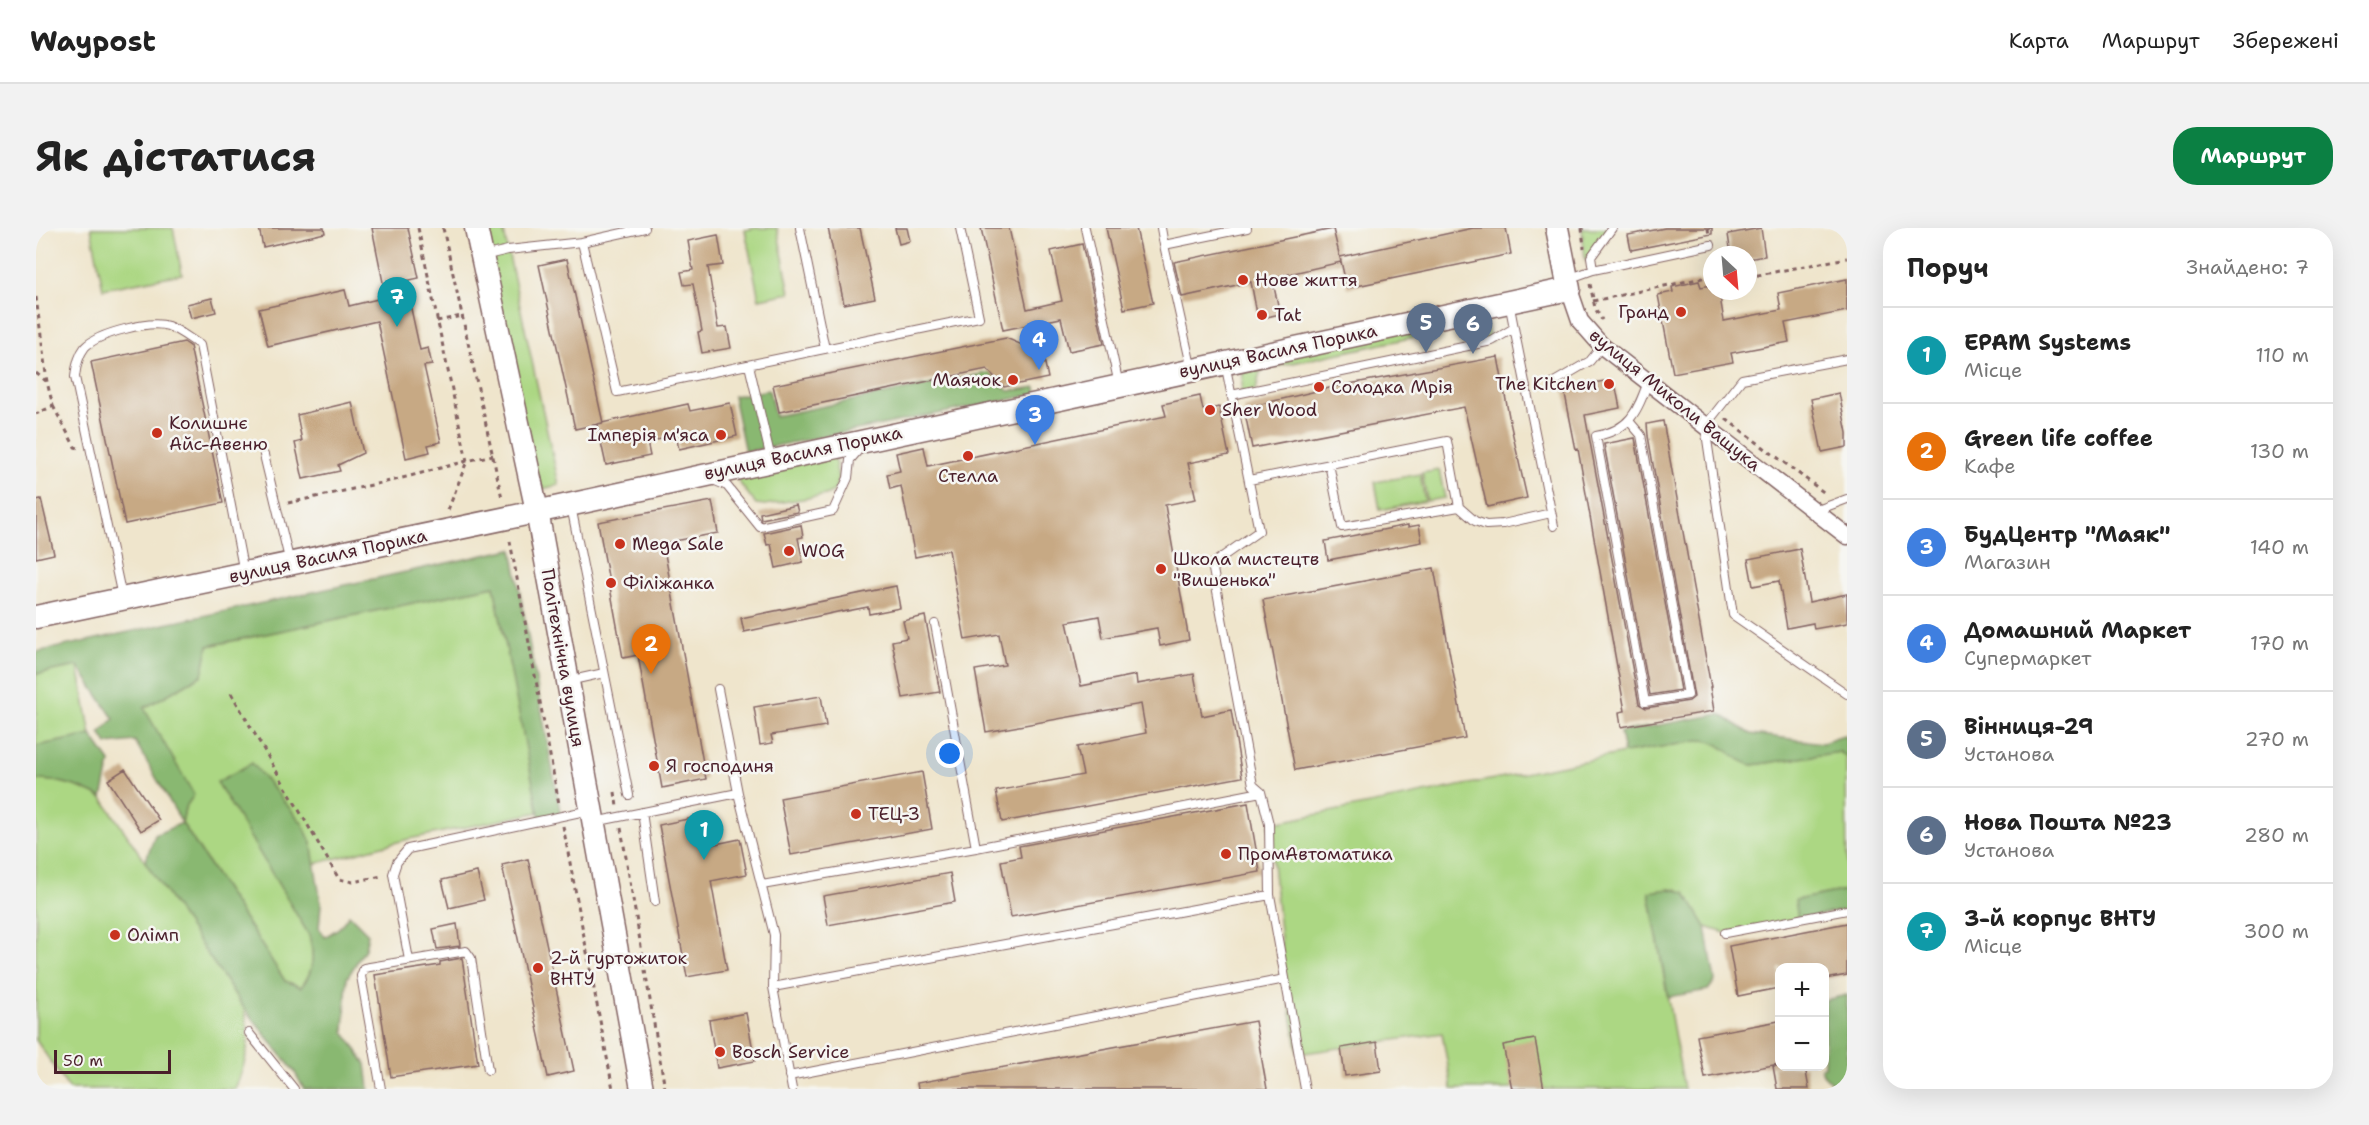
<!DOCTYPE html>
<html lang="uk">
<head>
<meta charset="utf-8">
<style>
  :root { --surface:#fff; --page:#f2f2f2; --text:#222; --muted:#767676; --line:#e0e0e0; --accent:#0b8043 }
  body { margin:0; font-family:"Shantell Sans",sans-serif; background:var(--page); color:var(--text) }
  .controls { position:absolute; right:18px; bottom:18px; display:grid; overflow:hidden; border-radius:12px; box-shadow:0 6px 24px #0002 }
  .controls button { width:54px; height:54px; display:grid; place-items:center; padding:0; border:0; border-bottom:2px solid var(--line); background:var(--surface); color:var(--text); font:30px sans-serif }
  .compass { position:absolute; left:1667px; top:18px; width:54px; height:54px; border-radius:50%; background:var(--surface); box-shadow:0 6px 24px #0002; rotate:154deg }
  .scale { position:absolute; left:18px; bottom:15px; width:117px; box-sizing:border-box; padding-left:6px; border:3px solid #4a1f2b; border-top:0; font-size:16px; line-height:21px; white-space:nowrap; color:#4a1f2b; -webkit-text-stroke:4px #f6f6f2; paint-order:stroke }
  .you { position:absolute; left:914px; top:526px; width:21px; height:21px; margin:-15px; border:4px solid #fff; border-radius:50%; background:#1a73e8; box-shadow:0 0 0 9px #1a73e833 }
  .badge { display:grid; place-items:center; width:39px; height:39px; border-radius:50%; background:var(--accent); color:#fff; font-size:20px; font-weight:700 }
  .pin { position:absolute; translate:-50% -50px; filter:drop-shadow(0 2px 3px #0008) }
  .pin::after { content:''; position:absolute; top:32px; width:21px; height:18px; background:inherit; clip-path:polygon(0 0,100% 0,50% 100%) }
  .list { margin:0; padding:0; list-style:none }
  h2 { display:flex; justify-content:space-between; align-items:center; height:78px; margin:0; padding:0 24px; font-size:26px }
  h2 small { font-size:20px; font-weight:400; color:var(--muted) }
  .list li { display:grid; grid-template-columns:39px 1fr auto; gap:18px; align-items:center; box-sizing:border-box; height:96px; padding:0 24px; border-top:2px solid var(--line) }
  .list b { display:block; font-size:22px; white-space:nowrap }
  .list p { margin:0; font-size:20px; white-space:nowrap; color:var(--muted) }
  .list em { font-size:20px; font-style:normal; color:var(--muted) }
  .map { position:relative; flex:none; width:1811px; height:861px; overflow:hidden; border-radius:24px }
  header { display:flex; align-items:center; gap:36px; box-sizing:border-box; height:84px; padding:0 30px; background:var(--surface); border-bottom:2px solid var(--line) }
  header strong { font-size:28px }
  nav { display:flex; gap:33px; margin-inline-start:auto; font-size:21px }
  .intro { display:flex; align-items:center; justify-content:space-between; box-sizing:border-box; height:144px; padding:0 36px }
  h1 { margin:0; font-size:42px }
  .button { padding:15px 27px; border-radius:24px; background:var(--accent); color:#fff; font-size:21px; font-weight:700 }
  main { display:flex; gap:36px; padding:0 36px }
  aside { flex:1; background:var(--surface); border-radius:24px; box-shadow:0 6px 24px #0002 }
  .map>svg:first-child { display:block }
</style>
</head>
<body>
<header>
<strong>Waypost</strong>
<nav><a>Карта</a><a>Маршрут</a><a>Збережені</a></nav>
</header>
<div class="intro"><h1>Як дістатися</h1><a class="button">Маршрут</a></div>
<main>
<div class="map">
<svg width="1811" height="861" viewBox="0 0 1811 861">
  <rect width="100%" height="100%" fill="#f6f6f2"/>
  <filter id="ink" filterUnits="userSpaceOnUse"><feTurbulence type="fractalNoise" baseFrequency=".0167" numOctaves="2"/><feDisplacementMap in="SourceGraphic" scale="12" xChannelSelector="R" yChannelSelector="G"/><feConvolveMatrix kernelMatrix="1 2 1 2 8 2 1 2 1" color-interpolation-filters="sRGB"/></filter>
  <filter id="wash" filterUnits="userSpaceOnUse"><feTurbulence type="fractalNoise" baseFrequency=".008" numOctaves="4" result="noise"/><feDisplacementMap in="SourceGraphic" scale="24" xChannelSelector="R" yChannelSelector="G"/><feGaussianBlur stdDeviation="1.35" result="paint"/><feColorMatrix in="noise" values="0 0 0 0 0 0 0 0 0 0 0 0 0 0 0 0 0 1.4 0 .05"/><feComposite in="paint" operator="in"/></filter>
  <g filter="url(#wash)">
    <rect width="100%" height="100%" fill="#efe5cc"/>
    <path fill="#acd783" stroke="#7b7b57" stroke-width="1.5" d="M55,0H137L146,46L67,61Z
      M440,0H467L523,257L497,263Z
      M720,0H741L754,65L723,71L709,2Z
      M1546,0H1576L1549,32Z
      M1446,86L1456,113L1448,115L1433,99H1426L1229,141L1224,144L1220,162L1205,165L1208,135Z
      M798,228L802,250L799,262L790,267L729,277L720,276L702,253V246Z
      M1403,242L1409,270L1391,273L1386,245Z
      M1384,246L1389,273L1344,282L1339,254Z
      M458,358L503,584L373,611L278,636L275,614L182,554L273,707C278,726 279,743 265,759L249,753L146,595L149,580L108,480L166,447L172,418Z
      M42,438L55,507L0,518V446Z
      M1668,512C1688,514 1698,533 1717,537L1804,524L1810,527L1811,662L1760,672L1762,691L1689,705L1670,699L1642,661L1613,665L1648,861H1416L1406,805L1262,826L1249,751L1233,596L1588,525Z
      M0,552C25,552 44,558 66,570L208,780C215,813 212,830 199,861H33L0,812Z"/>
    <path fill="#89b871" stroke="#6a6c4e" stroke-width="1.5" d="M956,144L957,150L973,163L1000,159L1001,166L709,224L697,168L733,162L739,188Z
      M476,321L525,588L504,592L458,358L172,418L166,447L108,480L158,567L149,580L146,595L249,753L265,759C279,743 278,726 273,707L181,554L216,535L266,595L275,614L285,676L283,700L289,709L303,700L313,687L332,706L329,721L311,750L308,804L330,836L333,861H268L258,843L208,780L109,634L119,607L146,595L99,513L71,516L64,505L78,491L42,438L0,446V424Z
      M1684,486L1715,506L1787,515L1810,507L1811,530L1804,524L1717,537C1698,534 1688,514 1668,512L1588,525L1584,504Z
      M55,507L74,534L66,570C44,558 25,552 0,552V518Z
      M1634,661L1649,664L1670,699L1679,753L1672,762L1632,769L1613,664Z
      M1811,662V682L1762,691L1759,672Z
      M1811,767V861H1802L1787,846L1785,839L1788,838L1789,772Z"/>
    <g id="blocks">
      <path fill="#c7a984" d="M223,0H288L289,5L227,19Z
        M336,0H372L383,50L369,53L384,122L392,120L396,137L388,138L405,214L392,217L394,224L370,230L341,93L232,118L223,81L309,62L313,78L350,69Z
        M792,0H824L839,70L808,76Z
        M859,0H871L874,13L863,16Z
        M945,0H973L991,81L1026,73L1015,23L1046,16L1068,116L1033,123L1025,90L967,102Z
        M1070,0H1100L1117,75L1088,81Z
        M1437,0H1470L1475,26L1311,60L1304,29Z
        M1629,0H1676V6L1595,22L1592,7Z
        M1725,0L1729,28L1712,31V27H1695L1692,6Z
        M1297,1L1305,34L1236,50L1244,86L1222,91L1215,54L1146,69L1138,34Z
        M682,7L687,37L672,39L682,100L691,99L695,120L666,125L662,104L666,103L657,56L648,57L645,44L657,42L652,13Z
        M531,31L567,195L539,201L503,37Z
        M1811,51V83L1749,95L1753,114L1695,125L1697,134L1637,145L1622,67L1637,64L1636,59L1663,53L1665,59L1676,57V63H1683L1688,93L1745,82L1742,65Z
        M176,70L180,84L155,90L151,76Z
        M970,110L1007,126L1012,150L968,159L951,141L743,184L737,157Z
        M148,114L154,118L187,275L89,296L55,134Z
        M1462,129L1474,194L1491,270L1451,279L1428,179L1216,220L1208,180L1302,158Z
        M1568,153L1580,160L1584,180L1549,187L1603,476L1610,480L1653,473L1658,469L1612,208L1611,196L1627,193L1675,459H1674L1678,483L1585,499L1583,484L1589,483L1542,221L1540,222L1528,161Z
        M1803,165L1811,205V219L1786,224L1775,171Z
        M1164,168L1167,182L1183,179L1193,227L1152,235L1160,271L1129,277L1153,412L1124,418L1121,400L1067,410L1063,388L1031,394L1045,458L1100,447L1101,456L1158,446L1166,488L1195,482L1206,549L966,594L960,563L1047,547L1041,519L1110,505L1105,476L950,504L939,442L969,437L963,406L929,412L913,322L879,329L865,258L854,261L851,246L864,243L860,225L888,219L892,238L1130,188L1127,176Z
        M316,174L327,225L302,237L304,243L267,251L259,215L266,213L261,187Z
        M694,175L701,208L643,221L640,208L611,214L614,228L570,237L561,196L652,176L654,183Z
        M1599,210L1645,462L1614,467L1568,216Z
        M5,271L18,326L0,330V272Z
        M676,273L682,305L627,315L670,551L626,560L602,427L587,430L562,294Z
        M760,277L762,284L725,291L724,285Z
        M765,297L767,309L762,310L767,334L740,340L735,316L731,317L728,305Z
        M1372,297V299L1383,297L1386,314L1292,332L1289,313Z
        M1764,321L1773,374L1811,366V395L1778,401L1777,395L1751,400L1743,353L1717,358L1712,331Z
        M1398,340L1429,510L1259,542L1227,372Z
        M860,358L864,380L833,386L832,379L806,384V383L708,404L705,390Z
        M889,388L904,464L867,470L856,413L871,410L867,393Z
        M785,468L790,498L735,507L737,515L724,517L718,479Z
        M89,541L123,592L105,603L72,552Z
        M886,544L896,601L755,627L744,570Z
        M1212,575L1224,644L975,689L965,633L985,629L983,618Z
        M671,587L675,617L704,611L711,646L675,653L691,742L651,749L623,597Z
        M492,631L538,843L512,849L466,637Z
        M441,644L448,672L413,680L406,652Z
        M914,645L919,674L792,697L787,668Z
        M1811,695V747L1788,751V740H1743V760L1702,768L1693,718Z
        M421,696L424,718L401,721L397,701Z
        M426,730L442,836L355,849L339,747L404,737V734Z
        M710,785L719,833L681,840L673,792Z
        M1219,793L1231,861H882L881,855Z
        M1743,793V836L1669,850L1661,808Z
        M1499,811L1508,861H1476L1467,817Z
        M1341,814L1345,843L1309,848L1305,820Z
        M1737,838H1769L1773,861H1741Z"/>
    </g>
  </g>
  <g filter="url(#ink)">
    <use href="#blocks" fill-opacity="0" stroke="#846463" stroke-width="1.5"/>
    <g fill="none" stroke-linecap="round" stroke-linejoin="round">
      <defs>
        <path id="lane" d="M764,0L789,121
          M1049,0L1083,157
          M1125,0L1128,17
          M546,14L609,0
          M447,28L472,22L546,14L581,164L943,89L924,0
          M1557,42L1555,29L1576,0
          M1532,51L1557,42L1675,17
          M1478,100L1518,298
          M1811,131L1706,151L1669,198L1697,387L1811,466
          M1189,135L1223,303L1176,336L1217,557L1225,564
          M713,137L735,231
          M1156,142L1128,17L1211,0
          M1518,154L1554,133L1566,118
          M1195,167L1456,113L1478,100L1473,74
          M1593,193L1605,207L1652,467L1609,474L1560,208C1594,202 1601,184 1612,154
          M228,227L254,335
          M1293,236L1306,299L1423,279
          M677,252L691,258L724,299L797,283L812,250L814,232L826,218
          M1213,252L1411,213L1423,279L1439,293L1450,297L1467,296L1515,285
          M1779,283L1811,271
          M537,288L593,567
          M86,369L39,149C40,139 42,128 49,119C63,105 114,92 132,98C143,102 154,111 164,117L208,345
          M899,396L940,620
          M532,453L568,445
          M682,461L702,565L738,707L737,759L756,861
          M606,584L619,674
          M558,594L702,565
          M726,657L940,620L1225,564L1233,596L1234,667L1269,861
          M1689,705L1811,682
          M373,732L357,646L361,634L372,621L554,582
          M737,759L1234,667
          M213,805L258,861
          M753,848L1249,751
          M345,861L325,748L328,740L430,723L435,730L452,842"/>
        <path id="street" d="M1533,61L1544,93L1566,118L1811,308"/>
        <path id="secondary" d="M440,0L501,283L606,861
          M0,389L528,278L1533,61L1521,0"/>
      </defs>
      <use href="#lane" stroke="#846463" stroke-width="10"/>
      <use href="#street" stroke="#846463" stroke-width="19"/>
      <use href="#secondary" stroke="#846463" stroke-width="25"/>
      <path stroke="#846463" stroke-width="3" stroke-dasharray="4.5 4.5" stroke-linecap="butt" d="M382,0L431,233L457,227
        M407,0L466,270
        M1546,0L1548,20
        M1672,0L1673,8
        M1712,49L1811,30
        M1554,56L1559,80L1566,92
        M0,69L11,154L17,178L0,186
        M1557,73L1676,48
        M401,93L426,88
        M0,145L10,153
        M17,178L39,219L42,220
        M1690,191L1790,266
        M252,275L359,252L431,233
        M412,282L431,233
        M474,313L523,576
        M195,465L303,651L317,654L346,648
        M579,564L581,579
        M527,598L577,861
        M585,600L629,861"/>
      <use href="#lane" stroke="#fff" stroke-width="8"/>
      <use href="#street" stroke="#fff" stroke-width="16"/>
      <use href="#secondary" stroke="#fff" stroke-width="22"/>
    </g>
  </g>
  <g fill="#c8321e" stroke="#f6f6f2" stroke-width="2">
    <circle cx="1207" cy="52" r="6"/>
    <circle cx="1645" cy="84" r="6"/>
    <circle cx="1226" cy="87" r="6"/>
    <circle cx="977" cy="152" r="6"/>
    <circle cx="1573" cy="156" r="6"/>
    <circle cx="1283" cy="159" r="6"/>
    <circle cx="1174" cy="182" r="6"/>
    <circle cx="121" cy="205" r="6"/>
    <circle cx="685" cy="207" r="6"/>
    <circle cx="932" cy="228" r="6"/>
    <circle cx="584" cy="316" r="6"/>
    <circle cx="753" cy="323" r="6"/>
    <circle cx="1125" cy="341" r="6"/>
    <circle cx="575" cy="355" r="6"/>
    <circle cx="618" cy="538" r="6"/>
    <circle cx="820" cy="586" r="6"/>
    <circle cx="1190" cy="626" r="6"/>
    <circle cx="79" cy="707" r="6"/>
    <circle cx="502" cy="740" r="6"/>
    <circle cx="684" cy="824" r="6"/>
  </g>
  <g text-anchor="middle" dominant-baseline="central" stroke-width="5" stroke-linejoin="round" paint-order="stroke">
    <g font-size="18" fill="#4a1f2b" stroke="#f6f6f2" text-anchor="start">
      <text x="1219" y="52">Нове життя</text>
      <text x="1633" y="84" text-anchor="end">Гранд</text>
      <text x="1238" y="87">Tat</text>
      <text x="965" y="152" text-anchor="end">Маячок</text>
      <text x="1561" y="156" text-anchor="end">The Kitchen</text>
      <text x="1295" y="159">Солодка Мрія</text>
      <text x="1186" y="182">Sher Wood</text>
      <text x="133" y="195">Колишнє<tspan x="133" dy="21">Айс-Авеню</tspan></text>
      <text x="673" y="207" text-anchor="end">Імперія м'яса</text>
      <text x="932" y="248" text-anchor="middle">Стелла</text>
      <text x="596" y="316">Mega Sale</text>
      <text x="765" y="323">WOG</text>
      <text x="1137" y="331">Школа мистецтв<tspan x="1137" dy="21">"Вишенька"</tspan></text>
      <text x="587" y="355">Філіжанка</text>
      <text x="630" y="538">Я господиня</text>
      <text x="832" y="586">ТЕЦ-3</text>
      <text x="1202" y="626">ПромАвтоматика</text>
      <text x="91" y="707">Олімп</text>
      <text x="514" y="730">2-й гуртожиток<tspan x="514" dy="21">ВНТУ</tspan></text>
      <text x="696" y="824">Bosch Service</text>
    </g>
    <g font-size="18" fill="#4a1f2b" stroke="#f6f6f2">
      <text transform="translate(1242 123) rotate(-12)">вулиця Василя Порика</text>
      <text transform="translate(1639 172) rotate(39)">вулиця Миколи Ващука</text>
      <text transform="translate(767 225) rotate(-12)">вулиця Василя Порика</text>
      <text transform="translate(292 328) rotate(-12)">вулиця Василя Порика</text>
      <text transform="translate(527 430) rotate(80)">Політехнічна вулиця</text>
    </g>
  </g>
</svg>
<div class="controls">
<button>+</button>
<button>−</button>
</div>
<svg class="compass" viewBox="-18 -18 36 36"><path d="M0-13l5 13h-10z" fill="#e53935"/><path d="M0 13l5-13h-10z" fill="#767676"/></svg>
<div class="scale">50 m</div>
<div class="you"></div>
<div class="pin badge" style="left:668px;top:632px;background:#0f9aa8">1</div>
<div class="pin badge" style="left:615px;top:446px;background:#e8710a">2</div>
<div class="pin badge" style="left:999px;top:217px;background:#3f7fe0">3</div>
<div class="pin badge" style="left:1003px;top:142px;background:#3f7fe0">4</div>
<div class="pin badge" style="left:1390px;top:125px;background:#5c6f8a">5</div>
<div class="pin badge" style="left:1437px;top:126px;background:#5c6f8a">6</div>
<div class="pin badge" style="left:361px;top:99px;background:#0f9aa8">7</div>
</div>
<aside>
<h2>Поруч<small>Знайдено: 7</small></h2>
<ul class="list">
<li><span class="badge" style="background:#0f9aa8">1</span><div><b>EPAM Systems</b><p>Місце</p></div><em>110 m</em></li>
<li><span class="badge" style="background:#e8710a">2</span><div><b>Green life coffee</b><p>Кафе</p></div><em>130 m</em></li>
<li><span class="badge" style="background:#3f7fe0">3</span><div><b>БудЦентр &quot;Маяк&quot;</b><p>Магазин</p></div><em>140 m</em></li>
<li><span class="badge" style="background:#3f7fe0">4</span><div><b>Домашний Маркет</b><p>Супермаркет</p></div><em>170 m</em></li>
<li><span class="badge" style="background:#5c6f8a">5</span><div><b>Вінниця-29</b><p>Установа</p></div><em>270 m</em></li>
<li><span class="badge" style="background:#5c6f8a">6</span><div><b>Нова Пошта №23</b><p>Установа</p></div><em>280 m</em></li>
<li><span class="badge" style="background:#0f9aa8">7</span><div><b>3-й корпус ВНТУ</b><p>Місце</p></div><em>300 m</em></li>
</ul>
</aside>
</main>
</body>
</html>
